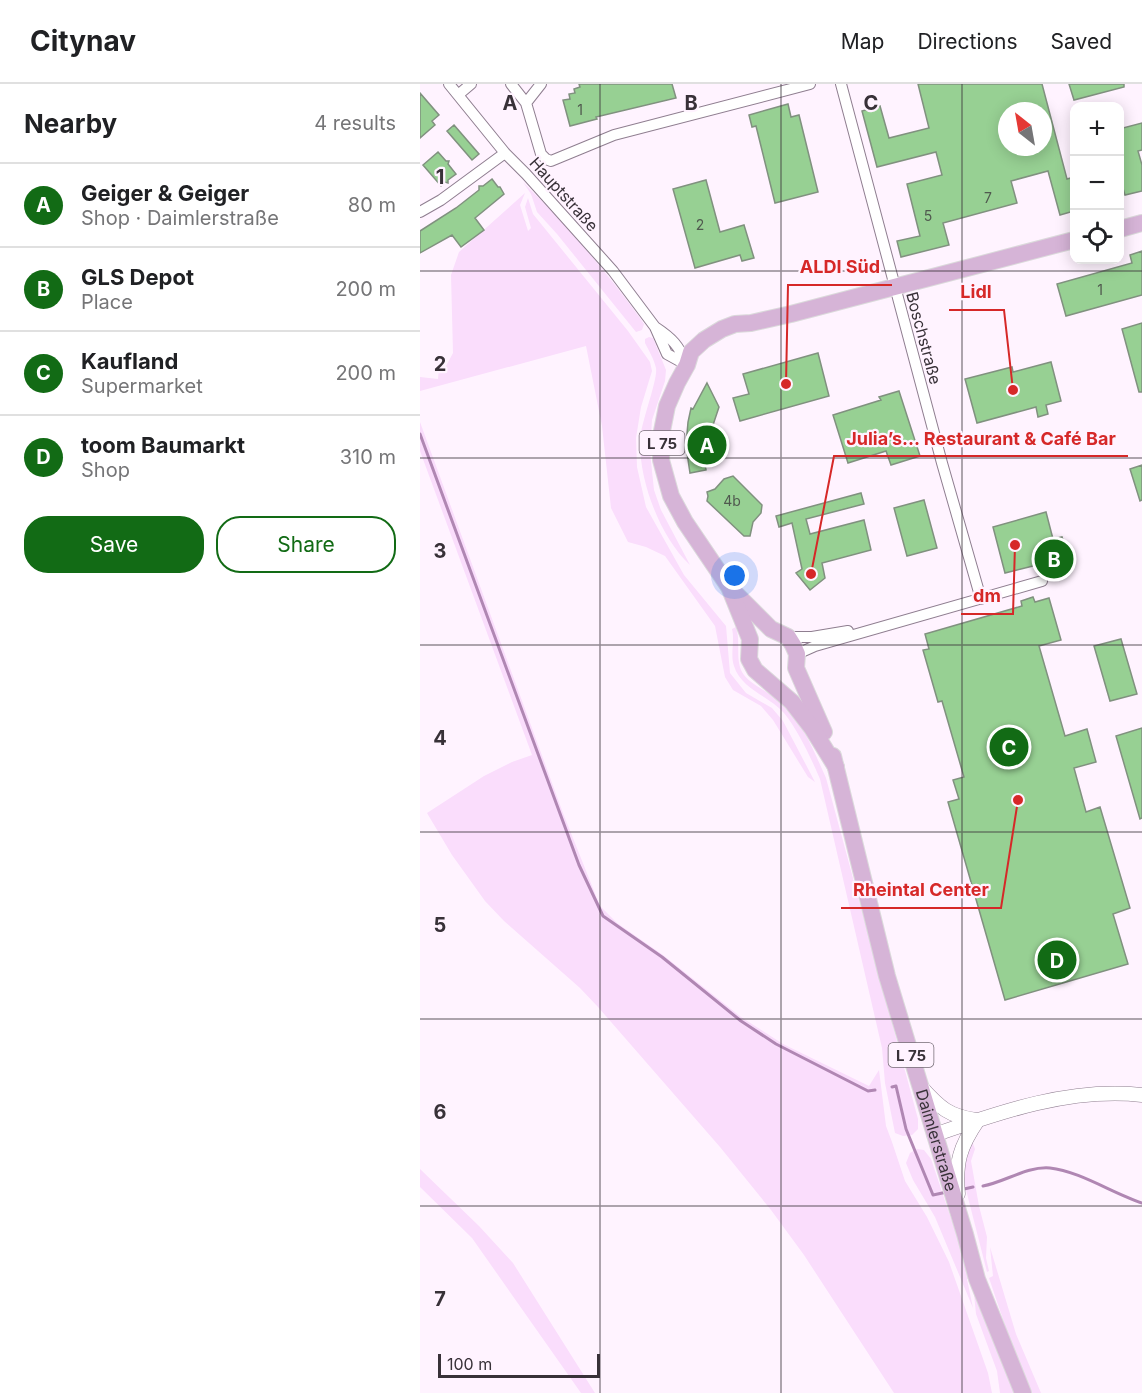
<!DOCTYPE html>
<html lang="en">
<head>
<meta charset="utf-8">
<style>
  :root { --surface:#fff; --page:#f2f2f2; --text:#202124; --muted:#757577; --line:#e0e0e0; --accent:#126b15 }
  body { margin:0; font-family:Inter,sans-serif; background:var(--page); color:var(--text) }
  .controls { position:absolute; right:18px; top:18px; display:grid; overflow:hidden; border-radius:12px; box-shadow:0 3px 15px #0003 }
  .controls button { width:54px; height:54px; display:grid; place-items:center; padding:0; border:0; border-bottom:2px solid var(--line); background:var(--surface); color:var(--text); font:30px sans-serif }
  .compass { position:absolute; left:578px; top:18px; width:54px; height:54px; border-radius:50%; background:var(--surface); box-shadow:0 3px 15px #0003; rotate:329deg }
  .scale { position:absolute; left:18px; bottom:15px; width:162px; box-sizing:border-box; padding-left:6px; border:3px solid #383138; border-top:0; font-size:16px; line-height:21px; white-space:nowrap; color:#383138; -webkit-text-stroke:4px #fff3ff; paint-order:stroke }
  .you { position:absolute; left:315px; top:492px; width:21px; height:21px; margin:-15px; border:4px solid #fff; border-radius:50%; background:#1a73e8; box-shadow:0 0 0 9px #1a73e833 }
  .badge { display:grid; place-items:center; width:39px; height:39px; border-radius:50%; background:var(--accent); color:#fff; font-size:20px; font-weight:700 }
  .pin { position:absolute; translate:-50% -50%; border:3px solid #fff; box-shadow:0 2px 6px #0006 }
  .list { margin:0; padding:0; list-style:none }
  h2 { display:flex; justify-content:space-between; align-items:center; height:78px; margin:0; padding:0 24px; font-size:26px }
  h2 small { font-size:20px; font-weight:400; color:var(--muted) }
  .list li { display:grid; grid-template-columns:39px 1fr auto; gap:18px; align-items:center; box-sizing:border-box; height:84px; padding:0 24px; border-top:2px solid var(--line) }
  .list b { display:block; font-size:22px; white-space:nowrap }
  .list p { margin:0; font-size:20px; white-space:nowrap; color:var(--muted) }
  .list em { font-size:20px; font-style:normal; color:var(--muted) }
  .actions { display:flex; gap:12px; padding:18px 24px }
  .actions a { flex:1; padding:14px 0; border:2px solid var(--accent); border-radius:24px; text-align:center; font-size:21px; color:var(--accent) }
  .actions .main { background:var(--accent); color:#fff }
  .icon { flex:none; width:33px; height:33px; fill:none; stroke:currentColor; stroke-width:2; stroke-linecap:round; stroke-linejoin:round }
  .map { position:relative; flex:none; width:722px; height:1309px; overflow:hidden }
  header { display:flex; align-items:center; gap:36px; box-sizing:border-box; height:84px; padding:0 30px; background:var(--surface); border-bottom:2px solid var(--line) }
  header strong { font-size:28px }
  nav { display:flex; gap:33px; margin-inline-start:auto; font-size:21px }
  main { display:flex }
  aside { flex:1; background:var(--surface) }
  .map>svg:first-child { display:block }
</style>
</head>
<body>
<header>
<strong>Citynav</strong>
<nav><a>Map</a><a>Directions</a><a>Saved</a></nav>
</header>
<main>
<aside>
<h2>Nearby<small>4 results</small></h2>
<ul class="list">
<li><span class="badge">A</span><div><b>Geiger &amp; Geiger</b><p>Shop · Daimlerstraße</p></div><em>80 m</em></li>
<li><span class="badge">B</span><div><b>GLS Depot</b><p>Place</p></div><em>200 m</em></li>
<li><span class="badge">C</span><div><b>Kaufland</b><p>Supermarket</p></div><em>200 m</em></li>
<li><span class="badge">D</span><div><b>toom Baumarkt</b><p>Shop</p></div><em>310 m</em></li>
</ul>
<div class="actions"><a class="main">Save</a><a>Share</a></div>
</aside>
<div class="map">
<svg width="722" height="1309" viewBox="0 0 722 1309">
  <rect width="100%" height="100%" fill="#fff3ff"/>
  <path fill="#faddfc" d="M103,98C146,140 185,186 220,234L224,240L222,246L216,248L137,150L117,128L111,110Z
    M105,109L100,121L108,147L111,144L105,123L108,114L113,130L208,247L230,278L232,287L221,323L216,354L217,383L226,423L264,491L306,542L310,589L326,609L352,624L363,637L395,698L388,693L353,636L341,622L313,606L305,593L295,542L245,472L226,463L208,458L191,424L182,342L166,262L0,307V286V293L18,295L19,284H25L33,269L31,191L39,168Z
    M229,253L233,254L246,286L245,297L232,336L230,368L234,406L241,426L270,481C240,453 219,397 220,356C221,338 238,296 236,284C234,275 229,267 225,259V255Z
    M0,338L143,729L180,822L197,839L243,871L321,933L363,960L449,1002L459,986L466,1042L472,1058L485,1097L507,1133L529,1178L568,1289L572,1309H474L384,1171L351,1126L300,1063L178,923L160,904L84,837L65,817L32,771L7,729L64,692L92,678L112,671L0,367Z
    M316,543C321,558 315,574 322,588C329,601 354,610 366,622C384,641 395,670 406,694L498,1035V1045L492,1051L483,1052L475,1049L465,999L462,964L400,695C391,674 378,646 364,629C349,612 321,605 314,582C310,571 315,557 312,545Z
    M552,1057L555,1065L551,1077L559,1122L567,1153L566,1174L569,1187L567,1188L543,1094L542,1081Z
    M497,1065L504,1066L511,1075L551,1194L547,1195L553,1224L515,1133L493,1096L486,1079L490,1069Z
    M0,1085L59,1142L93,1179L175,1309H161L52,1154L0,1103Z
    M570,1163L596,1250L621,1309H608L569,1194L573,1192Z
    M553,1200L594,1309H580L577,1287L556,1230Z"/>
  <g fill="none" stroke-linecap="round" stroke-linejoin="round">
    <path stroke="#b087b3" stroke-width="3" d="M0,350L159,781L183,832L242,873L321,937L356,960L448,1007L455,1006
      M472,1003L476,1002L486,1045L513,1111L527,1108
      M563,1102C585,1098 607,1082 630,1084C659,1087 694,1110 722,1119
      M544,1105L553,1103"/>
  </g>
  <path fill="#97d093" stroke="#80917f" stroke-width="1.5" fill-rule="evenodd" d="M159,0H252L256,14L176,33L177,35L150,42L143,16L150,15L149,10L155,9L154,5L160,3Z
    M498,0H622L647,95L654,93V127L640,131L628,87L591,97L597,119L523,139L529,161L481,173L477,157L500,152L487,100L522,91L516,68L457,83L442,27L460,22L469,54L509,44ZM587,27H623V63H587Z
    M649,0H704V3L654,16Z
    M0,9L19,31L12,37L15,41L0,54Z
    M368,20L371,33L379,31L398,108L355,119L336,42L332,43L329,31Z
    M722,39V66L718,67L722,81V107L705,111L699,91V45Z
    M34,41L59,70L52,76L27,47Z
    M18,68L26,77H29L28,80L36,90L28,96V99L25,98L21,102L3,81Z
    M72,95L78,103H80L84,110L55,134L64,146L41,163L32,151L0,169V147L36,124L59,106V102H63Z
    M286,96L300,148L324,141L334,174L322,177L320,171L275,184L253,105Z
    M722,167V211L646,232L637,200L712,179L710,171Z
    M722,239V308H719L702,245Z
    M398,269L409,312L320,337L313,314L329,310L323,290Z
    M631,278L641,317L626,321L628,330L618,333L616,323L557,339L545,295L592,283L593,288Z
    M287,299L299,323L292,344V352L295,354V362L292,363L293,378L285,380L286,386L270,389L266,362L268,338L271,324L273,325Z
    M479,307L500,372L471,381L466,367L428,379L413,331L461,316L459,313Z
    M722,381V416L720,417L710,385Z
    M313,392L342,421L341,429L333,438L330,452H324L287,417L288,412L287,408L295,405L304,395Z
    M441,409L444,420L386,435L390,450L444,436L451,466L402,479L405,494L390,506L376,489L382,485L372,439L359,443L356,432Z
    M504,416L517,464L487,472L474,424Z
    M626,428L633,455L642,453L652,485L622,483L621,480L585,489L573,443Z
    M613,513L615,518L629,514L641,556L619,562L645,652L667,645L676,678L654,684L666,728L680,723L710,824L693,830L708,880L585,916L528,718L539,715L533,696L544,693L522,617L518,618L503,566L509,565L505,550L602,522L601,517Z
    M701,555L717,610L690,617L674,562Z
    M722,644V734L720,735L696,652Z"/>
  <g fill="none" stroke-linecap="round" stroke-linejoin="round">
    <defs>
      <path id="minor" d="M29,0L85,69L106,90L193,187L235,243L247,270L267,281
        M91,0L106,19L121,70L126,75L131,77L194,51L390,0
        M421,0L522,379L561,515
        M38,11L51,0
        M106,19L121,0
        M0,128L21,116L85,69
        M235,243C253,255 258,261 267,280
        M368,553H392L428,547
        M377,570L395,562L622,497"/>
      <path id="tertiary" d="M502,1004C520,1024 529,1032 556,1036
        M514,1051C580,1028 651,1003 722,1011
        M538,1110C535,1079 540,1062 558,1036"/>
      <g id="primary">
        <path d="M700,145L722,139"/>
        <path d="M316,510L351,545L368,553L373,561L377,570L376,584L404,648"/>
        <path id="s1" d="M413,672L467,892L545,1150L557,1195L603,1309"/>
        <path d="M416,683L392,644L372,618L335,586L329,575L330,555L309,503L265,438L251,412L241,376L242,347L247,322L257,299L267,281L271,268L284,256L302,245L315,240L331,239L371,230L654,156"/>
      </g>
    </defs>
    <use href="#minor" stroke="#8f7e90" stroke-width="12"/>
    <use href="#tertiary" stroke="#8f7e90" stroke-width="15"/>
    <use href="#primary" stroke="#dbdadb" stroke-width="18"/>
    <use href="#minor" stroke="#fff" stroke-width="10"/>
    <use href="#tertiary" stroke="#fff" stroke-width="14"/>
    <use href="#primary" stroke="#d6b4d7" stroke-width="16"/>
  </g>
  <path fill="none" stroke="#383138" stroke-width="1.5" stroke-opacity="0.55" d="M180,0V1309M361,0V1309M542,0V1309M0,187H722M0,374H722M0,561H722M0,748H722M0,935H722M0,1122H722"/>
  <g text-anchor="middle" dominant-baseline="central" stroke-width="4.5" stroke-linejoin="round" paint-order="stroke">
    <g font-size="14" fill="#50594f">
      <text x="160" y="25">1</text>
      <text x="568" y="113">7</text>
      <text x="508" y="131">5</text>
      <text x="280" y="140">2</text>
      <text x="680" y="205">1</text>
      <text x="312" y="416">4b</text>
    </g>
    <g fill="#fff3ff" stroke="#746b74" stroke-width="1.5">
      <rect x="219.5" y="347" width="45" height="24" rx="4.5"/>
      <rect x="468.5" y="959" width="45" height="24" rx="4.5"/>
    </g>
    <g font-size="15" font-weight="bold" fill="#383138">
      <text x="242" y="359">L 75</text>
      <text x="491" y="971">L 75</text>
    </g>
    <g font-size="16" fill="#383138" stroke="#fff3ff">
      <text transform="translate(144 110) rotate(48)">Hauptstraße</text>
      <text transform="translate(504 254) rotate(75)">Boschstraße</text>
      <text stroke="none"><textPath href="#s1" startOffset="398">Daimlerstraße</textPath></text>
    </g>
  </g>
  <g font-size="20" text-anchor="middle" font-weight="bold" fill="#383138" stroke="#fff3ff" stroke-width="4.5" stroke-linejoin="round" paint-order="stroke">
    <text x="90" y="26">A</text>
    <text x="271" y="26">B</text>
    <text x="451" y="26">C</text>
    <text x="20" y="100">1</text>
    <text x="20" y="287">2</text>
    <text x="20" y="474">3</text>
    <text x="20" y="661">4</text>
    <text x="20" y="848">5</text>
    <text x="20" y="1035">6</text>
    <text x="20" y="1222">7</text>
  </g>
  <path fill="none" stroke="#d62828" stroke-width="2" d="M366 300L368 201H472M593 306L584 226H529M391 490L414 372H708M595 461L593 530H541M598 716L581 824H421"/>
  <g fill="#d62828" stroke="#fff3ff" stroke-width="2">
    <circle cx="366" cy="300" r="6"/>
    <circle cx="593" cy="306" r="6"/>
    <circle cx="391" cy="490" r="6"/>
    <circle cx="595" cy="461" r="6"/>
    <circle cx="598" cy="716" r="6"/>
  </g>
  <g font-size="18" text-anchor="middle" font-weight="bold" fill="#d62828" stroke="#fff3ff" stroke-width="4.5" stroke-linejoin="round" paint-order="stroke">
    <text x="420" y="189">ALDI Süd</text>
    <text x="556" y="214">Lidl</text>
    <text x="561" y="361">Julia’s… Restaurant &amp; Café Bar</text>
    <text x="567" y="518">dm</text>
    <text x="501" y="812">Rheintal Center</text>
  </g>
</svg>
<div class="controls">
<button>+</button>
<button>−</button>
<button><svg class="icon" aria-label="locate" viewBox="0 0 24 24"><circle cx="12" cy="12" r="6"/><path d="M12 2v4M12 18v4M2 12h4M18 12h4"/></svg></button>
</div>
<svg class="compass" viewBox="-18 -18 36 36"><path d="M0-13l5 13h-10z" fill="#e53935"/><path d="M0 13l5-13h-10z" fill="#757577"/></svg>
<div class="scale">100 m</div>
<div class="you"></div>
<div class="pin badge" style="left:287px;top:361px">A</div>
<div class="pin badge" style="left:634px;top:475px">B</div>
<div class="pin badge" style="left:589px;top:663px">C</div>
<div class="pin badge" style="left:637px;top:876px">D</div>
</div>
</main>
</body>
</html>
